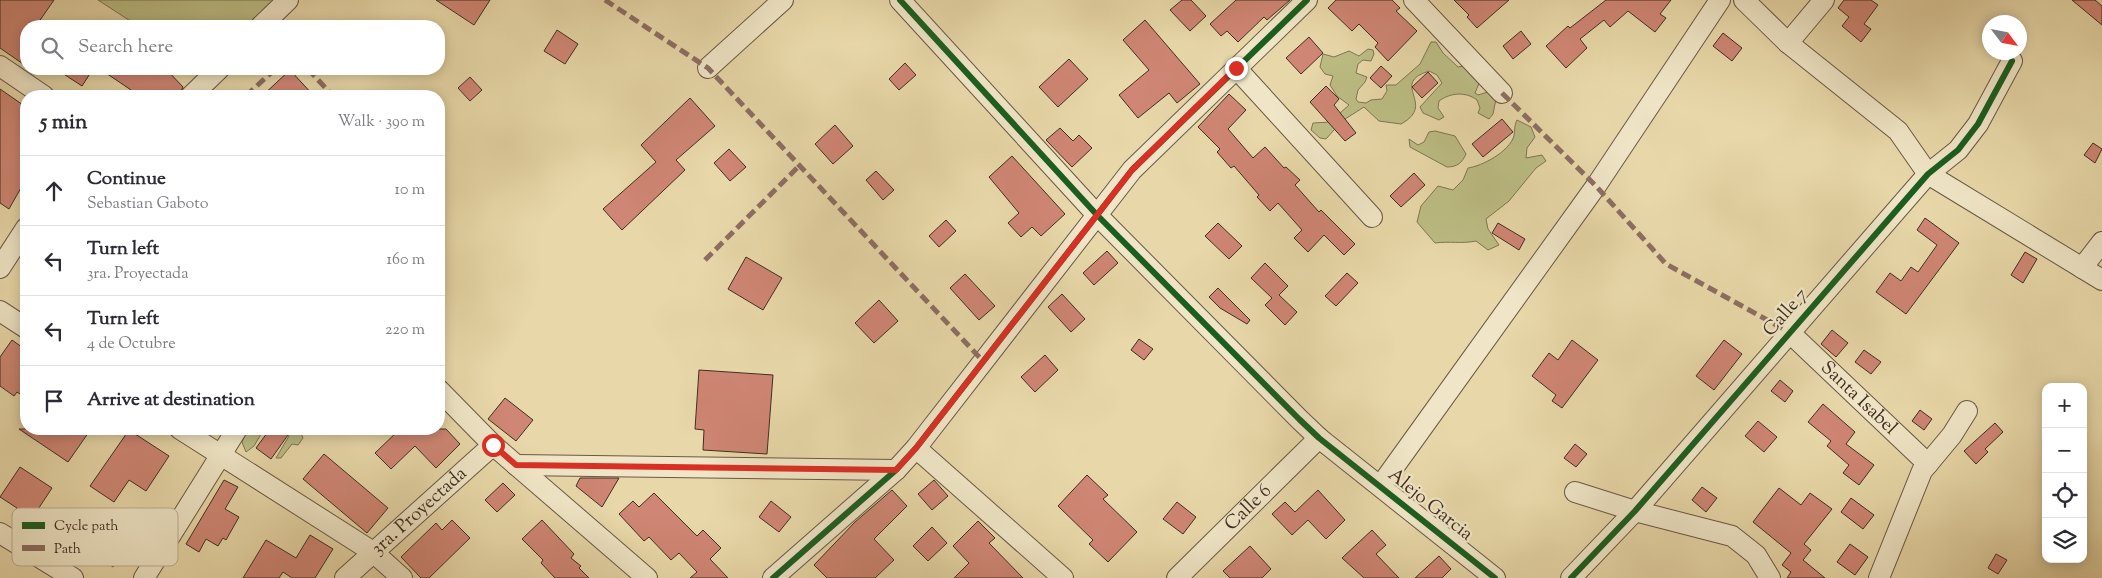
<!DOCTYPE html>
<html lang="en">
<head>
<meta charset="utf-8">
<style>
  :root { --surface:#fff; --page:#f2f2f3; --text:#2b2b33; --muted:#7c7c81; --line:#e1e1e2 }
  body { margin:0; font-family:"Sorts Mill Goudy",serif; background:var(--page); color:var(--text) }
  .controls { position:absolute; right:15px; bottom:15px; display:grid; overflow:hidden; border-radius:10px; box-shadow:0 2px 12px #0003 }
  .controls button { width:45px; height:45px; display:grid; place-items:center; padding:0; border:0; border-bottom:1px solid var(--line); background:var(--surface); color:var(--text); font:25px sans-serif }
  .compass { position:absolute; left:1982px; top:15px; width:45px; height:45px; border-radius:50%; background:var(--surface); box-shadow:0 2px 12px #0003; rotate:122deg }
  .stop { position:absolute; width:15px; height:15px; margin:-11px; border:4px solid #d93025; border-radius:50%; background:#fff }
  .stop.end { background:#d93025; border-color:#fff; box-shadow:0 1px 5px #0008 }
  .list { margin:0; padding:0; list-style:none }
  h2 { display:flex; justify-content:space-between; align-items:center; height:65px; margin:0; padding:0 20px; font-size:21px }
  h2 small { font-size:16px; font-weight:400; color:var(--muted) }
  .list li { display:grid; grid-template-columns:32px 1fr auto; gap:15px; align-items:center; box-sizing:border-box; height:70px; padding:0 20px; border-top:1px solid var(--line) }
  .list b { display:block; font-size:19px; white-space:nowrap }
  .list p { margin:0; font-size:16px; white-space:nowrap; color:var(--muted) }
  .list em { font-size:16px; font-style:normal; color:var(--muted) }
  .icon { flex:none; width:28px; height:28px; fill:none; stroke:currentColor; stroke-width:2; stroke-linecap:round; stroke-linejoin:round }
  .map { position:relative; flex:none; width:2102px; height:578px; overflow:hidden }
  .search { position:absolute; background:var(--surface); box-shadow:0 2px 12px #0003; left:20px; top:20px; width:425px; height:55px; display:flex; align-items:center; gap:12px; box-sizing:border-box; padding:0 18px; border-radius:20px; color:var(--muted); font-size:19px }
  .panel { position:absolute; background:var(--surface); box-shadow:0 2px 12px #0003; left:20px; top:90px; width:425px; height:345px; border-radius:20px }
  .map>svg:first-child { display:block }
</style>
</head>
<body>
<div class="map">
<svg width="2102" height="578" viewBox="0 0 2102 578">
  <rect width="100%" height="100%" fill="#e8d8a9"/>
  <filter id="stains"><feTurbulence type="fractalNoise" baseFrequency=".004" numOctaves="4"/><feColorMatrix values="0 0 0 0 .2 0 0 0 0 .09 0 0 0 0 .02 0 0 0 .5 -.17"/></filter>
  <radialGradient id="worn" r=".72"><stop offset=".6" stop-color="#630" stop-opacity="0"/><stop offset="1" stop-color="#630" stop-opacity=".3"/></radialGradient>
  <path fill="#bcbd84" stroke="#7e7654" d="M98,0H274L249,26H138Z
    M1431,42H1436L1443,53L1458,67L1464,66L1480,81L1475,93L1478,95L1491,91L1496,99L1493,114L1489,119L1478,113L1480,108L1477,100C1465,91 1450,93 1439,101L1438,108L1444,117L1439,120L1423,113L1420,107L1442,83L1437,75L1429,71C1388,84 1438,104 1401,124L1379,121L1364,107L1342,121L1326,139L1320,138L1311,130L1313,123L1330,122L1349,105L1337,96L1330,85L1333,76L1325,74L1320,67L1323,54L1334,57L1349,51L1359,56L1368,49L1373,50L1374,54L1371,61L1363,60L1358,64L1356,73L1367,77L1365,82L1358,90L1356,99L1358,102L1366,103L1371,100L1382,99L1387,91L1386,85H1396L1420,64Z
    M1517,120L1531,127L1535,137L1527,148L1526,158L1542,155L1546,161L1536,168L1509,201L1486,219L1488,229L1499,245L1488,250L1476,241C1462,244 1449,241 1435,243L1417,222L1421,206L1438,186L1453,190L1463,180L1468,168C1482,166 1509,152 1514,136C1515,130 1514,126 1517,120Z
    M1435,131L1455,136L1466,154C1462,163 1457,167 1447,167L1410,147L1409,139L1418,145L1424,142L1429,132Z
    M248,429H264L254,446L246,452L242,442Z
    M285,429H299L303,438L298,445L292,444L281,458H276L289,436Z"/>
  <path fill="#cf8674" stroke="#402e23" d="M0,0H54L36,26H26V66L0,48Z
    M436,0H490L474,25Z
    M1182,0H1191L1206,16L1190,31L1170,10Z
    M1236,0H1290L1267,20L1264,17L1238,42L1227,31L1221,36L1210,24Z
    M1336,0H1392L1400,8L1396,11L1417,31L1388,61L1375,47L1378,43L1359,24L1352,31L1328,8Z
    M1454,0H1509L1477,28L1467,17L1469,15Z
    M1606,0H1671L1660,14L1666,18L1655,32L1628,11L1610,27L1604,20L1580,39L1587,48L1566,68L1546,46L1568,26L1570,28Z
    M1844,0H1871L1878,5L1864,24L1871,29L1861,42L1842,26L1849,17L1838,8Z
    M2072,0H2095L2102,6V25Z
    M1145,20L1200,84L1177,103L1169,93L1138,118L1119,95L1149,70L1123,40Z
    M557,30L578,44L565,64L544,51Z
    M1521,31L1531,44L1513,59L1503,46Z
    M1723,33L1742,48L1732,61L1713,46Z
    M1309,37L1323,53L1301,74L1286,58Z
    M1069,59L1088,79L1058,107L1039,87Z
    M905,63L916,75L899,90L889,79Z
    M1381,66L1392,76L1381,88L1370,78Z
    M56,69H93L82,86Z
    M100,69H166L183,87L179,96H124L131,90Z
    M290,70L314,96H262Z
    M1428,72L1438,83L1422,98L1412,87Z
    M470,77L482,90L470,101L458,88Z
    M1326,86L1339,99L1334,105L1356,133L1345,141L1310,102Z
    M0,89L26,107V179L9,209L0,203Z
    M1229,94L1246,110L1228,129L1253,158L1265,147L1284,168L1286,167L1300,180L1295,185L1319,212L1321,210L1355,244L1344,255L1324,235L1308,252L1294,238L1302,230L1278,203L1270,211L1257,197L1259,195L1234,166L1231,168L1217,152L1220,149L1198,127Z
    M690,98L715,126L676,160L685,170L622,230L603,209L656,162L641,145Z
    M1502,119L1513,132L1483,157L1472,144Z
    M835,125L853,146L833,164L815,144Z
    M1060,128L1073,141L1079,135L1092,148L1072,167L1046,140Z
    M2093,143L2102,149L2095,163L2084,155Z
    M729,149L746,167L730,181L714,163Z
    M1012,156L1065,214L1041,236L1032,227L1021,237L1008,223L1019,213L989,177Z
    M876,171L894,190L883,200L866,180Z
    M1414,173L1425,185L1401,207L1390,196Z
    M1925,218L1959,243L1906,314L1876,292L1890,273L1901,281L1911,267L1918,272L1937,245L1917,230Z
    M946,220L956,231L939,247L929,236Z
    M1218,223L1242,246L1229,259L1205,236Z
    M1498,223L1525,239L1519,250L1492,233Z
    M1107,251L1118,263L1094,285L1083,273Z
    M2025,252L2037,259L2023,283L2011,275Z
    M746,257L782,278L763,310L728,289Z
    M1265,263L1288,286L1279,295L1297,312L1285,325L1265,305L1272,298L1251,278Z
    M1347,273L1358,283L1336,306L1325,296Z
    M965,274L995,306L979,320L950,288Z
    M1218,288L1250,320L1247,324L1220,308L1209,297Z
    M1062,294L1085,319L1071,332L1048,307Z
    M879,300L898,321L874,343L855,323Z
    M1832,330L1848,343L1836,357L1821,344Z
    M1139,339L1153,349L1144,360L1131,350Z
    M12,340L26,350V398L17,392L14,396L0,386V357Z
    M1572,340L1598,360L1562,408L1552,401L1556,395L1532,376L1549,353L1558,360Z
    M1724,340L1742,354L1714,390L1696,376Z
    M1864,350L1881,362L1871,374L1855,362Z
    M1045,355L1058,370L1035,392L1021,377Z
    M699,370L773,375L767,454L703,450L704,430L695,429Z
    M1780,380L1793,391L1785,402L1771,391Z
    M505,398L533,420L516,441L488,419Z
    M1823,404L1855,432L1846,444L1874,465L1859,485L1843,473L1849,465L1827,446L1831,441L1808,422Z
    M1920,410L1932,419L1924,430L1912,421Z
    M1758,421L1777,437L1764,452L1745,436Z
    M1995,423L2003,432L1985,449L1988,452L1976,464L1964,451Z
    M19,429H91L68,462Z
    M270,429H278L288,435L271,459L256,448Z
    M400,429H446L460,444L436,468L415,446L391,469L375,453Z
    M129,430L169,456L146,491L129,480L114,502L90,486Z
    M1575,444L1587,454L1576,467L1564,458Z
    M324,454L388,508L367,533L303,479Z
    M20,467L52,488L27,526L12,516L17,508L0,497Z
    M1087,475L1108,495L1103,499L1137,532L1108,562L1089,544L1093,540L1058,506Z
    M580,478H619L602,507L576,486Z
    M224,480L238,487L225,509L239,517L226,540L223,538L218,546L206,539L199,552L186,544Z
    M934,480L948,496L932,510L918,494Z
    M503,483L515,495L497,512L485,500Z
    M1702,487L1717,498L1706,512L1692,500Z
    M1779,488L1801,505L1810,493L1832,509L1804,544L1811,550L1803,560L1825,578H1787L1791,572L1782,565L1791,553L1753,522Z
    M892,490L907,506L874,539L894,560L875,578H827L814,565L855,522Z
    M1318,490L1345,520L1326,539L1308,520L1292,535L1272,514L1285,502L1295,512Z
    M654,493L697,536L703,530L721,548L710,559L728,578H690L697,572L679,553L671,560L649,537L644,541L619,514L633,501L639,507Z
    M1851,498L1874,515L1863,529L1841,512Z
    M771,501L791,517L779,532L759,517Z
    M1177,502L1196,517L1183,534L1163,519Z
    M123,520L138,530L113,567L99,557Z
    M452,520L470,538L429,578H421L401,557L436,523L442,530Z
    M542,520L574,554L571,558L581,566L579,568L589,578H555L541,563L543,560L522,539Z
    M978,521L995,538L989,543L1023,578H954L969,563L953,546Z
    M932,527L947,543L928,561L913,546Z
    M1372,530L1386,545L1376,554L1399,578H1364L1342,558Z
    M310,535L333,549L315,578H292L283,572L279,578H243L266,540L296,558Z
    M1850,544L1868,557L1855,575L1837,562Z
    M1250,546L1271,569L1262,578H1230L1223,571Z
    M1996,554L2007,560L1998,574L1988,568Z
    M1439,556L1451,569L1442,578H1415Z"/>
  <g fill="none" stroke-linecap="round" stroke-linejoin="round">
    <defs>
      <g id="minor">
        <path d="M900,0L1097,215L1299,419L1319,438L1495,578"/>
        <path d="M1414,0L1502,93"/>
        <path d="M1744,0L1788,43L1898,131L1928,174L2102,280"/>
        <path d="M261,26L288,0"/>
        <path d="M1788,43L1824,0"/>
        <path d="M0,66L44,96"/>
        <path d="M708,68L783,0"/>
        <path d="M1236,68L1372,217"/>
        <path d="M191,96L219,69"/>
        <path d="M0,268L26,228"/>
        <path d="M2082,268L2102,242"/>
        <path d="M0,311L26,328"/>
        <path id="s1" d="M1789,332L1928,464"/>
        <path d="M439,390L493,445L647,578"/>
        <path d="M180,429L373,552L402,578"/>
        <path d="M916,448L1063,578"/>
        <path d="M516,465L896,470"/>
        <path d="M1381,485L1596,186L1720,0"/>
        <path d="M1575,492L1635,511L1732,536L1756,555L1770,578"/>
        <path d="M0,533L73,578"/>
        <path d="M144,578L237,429"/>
        <path id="s2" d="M345,578L493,445"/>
        <path d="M773,578L896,470L916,448L1132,170L1307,0"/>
        <path id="s3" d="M1177,578L1319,438"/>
        <path d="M1571,578L1635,511L1928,174L1958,150L1978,124L2012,61"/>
        <path d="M1879,578L1922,471L1952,435L1967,411"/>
      </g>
    </defs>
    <use href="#minor" stroke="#6a5844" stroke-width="22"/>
    <use href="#minor" stroke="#f0e6c7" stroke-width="20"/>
    <path stroke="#8d6e63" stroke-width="5" stroke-dasharray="10 5" stroke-linecap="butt" d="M605,0L708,68L982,360
      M308,69L333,96
      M1502,93L1596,186L1666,264L1789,332
      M246,96L275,69
      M705,260L799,166"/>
    <defs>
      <path id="cycleway" d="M900,0L1097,215L1299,419L1319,438L1495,578
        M773,578L896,470L916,448L1132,170L1307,0
        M1571,578L1635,511L1928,174L1958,150L1978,124L2012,61"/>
    </defs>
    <use href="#cycleway" stroke="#f0e6c7" stroke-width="9"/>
    <use href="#cycleway" stroke="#1b5e20" stroke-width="6"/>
  </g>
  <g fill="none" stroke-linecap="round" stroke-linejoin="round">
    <path stroke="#d93025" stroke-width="6" d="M493,445L516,465L896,470L916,448L1132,170L1236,68"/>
  </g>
  <g text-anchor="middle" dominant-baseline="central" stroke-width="4.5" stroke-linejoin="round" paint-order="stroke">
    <g font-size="19" fill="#402e23" stroke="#f0e6c7">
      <text transform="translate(1786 313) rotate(-49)">Calle 7</text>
      <text stroke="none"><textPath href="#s1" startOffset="96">Santa Isabel</textPath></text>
      <text transform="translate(1430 505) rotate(39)">Alejo Garcia</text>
      <text stroke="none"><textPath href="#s3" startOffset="100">Calle 6</textPath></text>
      <text stroke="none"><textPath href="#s2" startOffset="100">3ra. Proyectada</textPath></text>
    </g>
  </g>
  <rect x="12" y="508" width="166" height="58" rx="8" fill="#f0e6c7" stroke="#bbaf96" stroke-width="1"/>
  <rect x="22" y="522" width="23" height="7" fill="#1b5e20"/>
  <rect x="22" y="545" width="23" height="6" fill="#8d6e63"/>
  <g font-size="14" fill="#402e23">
    <text x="54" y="530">Cycle path</text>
    <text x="54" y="553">Path</text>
  </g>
  <rect width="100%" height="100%" filter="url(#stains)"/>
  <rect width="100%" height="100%" fill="url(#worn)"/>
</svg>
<div class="controls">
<button>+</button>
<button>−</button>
<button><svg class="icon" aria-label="locate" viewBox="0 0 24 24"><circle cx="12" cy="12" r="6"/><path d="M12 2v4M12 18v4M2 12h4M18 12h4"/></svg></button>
<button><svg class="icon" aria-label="layers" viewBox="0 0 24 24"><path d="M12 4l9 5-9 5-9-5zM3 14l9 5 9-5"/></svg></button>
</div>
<svg class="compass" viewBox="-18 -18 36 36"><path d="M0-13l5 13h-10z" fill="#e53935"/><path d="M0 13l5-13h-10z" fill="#7c7c81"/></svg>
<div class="stop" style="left:493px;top:445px"></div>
<div class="stop end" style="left:1236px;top:68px"></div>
<div class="search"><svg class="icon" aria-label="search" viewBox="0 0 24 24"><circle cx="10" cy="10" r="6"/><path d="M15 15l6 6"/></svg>Search here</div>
<section class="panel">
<h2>5 min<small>Walk · 390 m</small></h2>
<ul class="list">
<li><svg class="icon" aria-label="ahead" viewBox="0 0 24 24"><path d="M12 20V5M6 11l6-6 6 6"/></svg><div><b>Continue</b><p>Sebastian Gaboto</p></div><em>10 m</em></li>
<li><svg class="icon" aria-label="left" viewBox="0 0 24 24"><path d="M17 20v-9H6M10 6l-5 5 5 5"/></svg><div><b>Turn left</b><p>3ra. Proyectada</p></div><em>160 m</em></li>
<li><svg class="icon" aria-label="left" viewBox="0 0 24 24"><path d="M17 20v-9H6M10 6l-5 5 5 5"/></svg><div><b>Turn left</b><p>4 de Octubre</p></div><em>220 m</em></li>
<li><svg class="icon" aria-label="arrive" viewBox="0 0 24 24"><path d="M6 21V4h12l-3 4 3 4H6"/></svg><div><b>Arrive at destination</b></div></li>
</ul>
</section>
</div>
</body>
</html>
